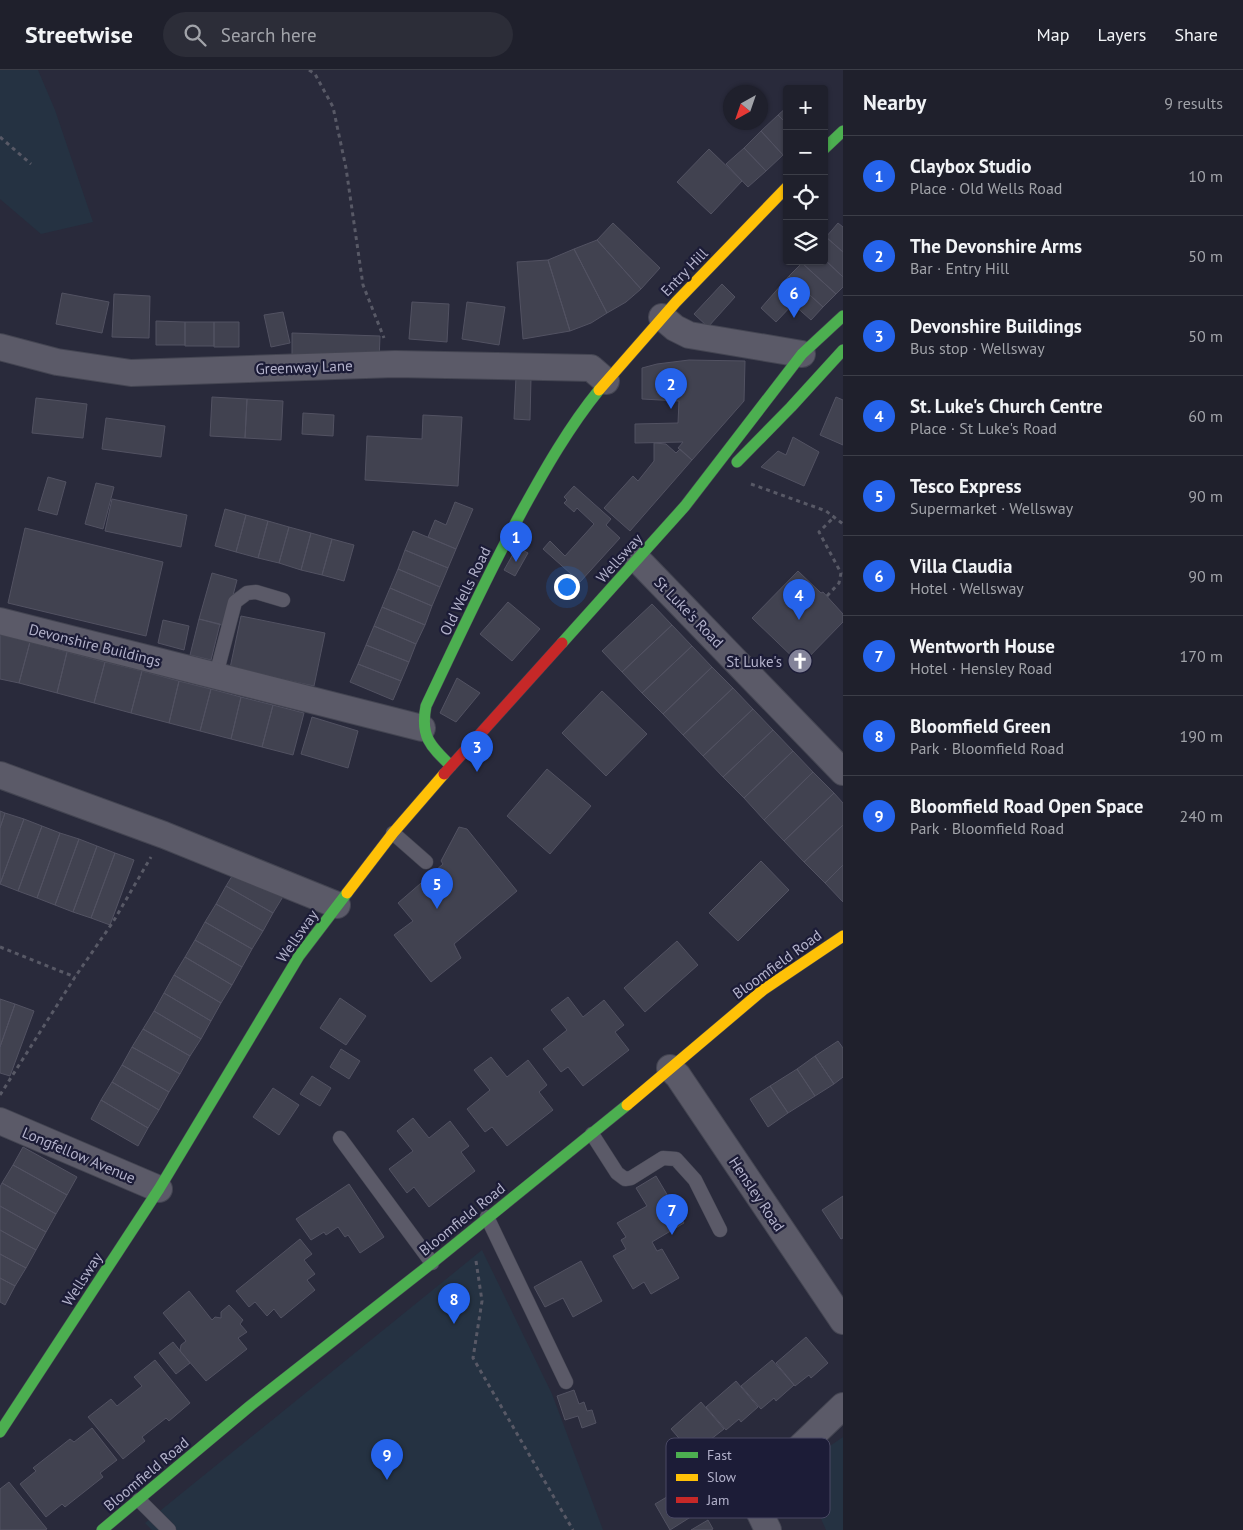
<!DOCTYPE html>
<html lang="en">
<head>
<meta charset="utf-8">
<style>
  :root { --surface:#1f202c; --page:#2c2d38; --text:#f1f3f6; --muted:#a1a3a9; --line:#3c3e48; --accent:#2563eb }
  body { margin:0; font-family:"PT Sans",sans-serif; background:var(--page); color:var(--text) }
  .controls { position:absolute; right:15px; top:15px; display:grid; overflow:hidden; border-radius:5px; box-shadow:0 1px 4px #0004 }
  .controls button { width:45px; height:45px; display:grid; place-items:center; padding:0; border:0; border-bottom:1px solid var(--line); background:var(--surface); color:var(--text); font:25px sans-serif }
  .compass { position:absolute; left:723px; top:15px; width:45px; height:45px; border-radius:50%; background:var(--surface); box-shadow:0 1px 4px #0004; rotate:220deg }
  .you { position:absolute; left:566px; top:516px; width:18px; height:18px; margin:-12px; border:4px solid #fff; border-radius:50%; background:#1a73e8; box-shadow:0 0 0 8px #1a73e833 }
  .badge { display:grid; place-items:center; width:32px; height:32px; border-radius:50%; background:var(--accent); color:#fff; font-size:16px; font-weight:700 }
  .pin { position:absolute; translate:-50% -41px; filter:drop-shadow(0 1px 2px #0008) }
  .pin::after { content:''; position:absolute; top:26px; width:18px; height:15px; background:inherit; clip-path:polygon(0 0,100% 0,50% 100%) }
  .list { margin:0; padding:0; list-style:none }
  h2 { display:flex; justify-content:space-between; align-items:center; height:65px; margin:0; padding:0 20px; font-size:21px }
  h2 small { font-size:16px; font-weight:400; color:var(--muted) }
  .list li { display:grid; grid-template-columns:32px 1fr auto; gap:15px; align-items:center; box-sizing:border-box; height:80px; padding:0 20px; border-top:1px solid var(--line) }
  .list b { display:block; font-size:19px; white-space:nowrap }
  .list p { margin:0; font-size:16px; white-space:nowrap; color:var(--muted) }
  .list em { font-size:16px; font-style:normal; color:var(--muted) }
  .icon { flex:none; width:28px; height:28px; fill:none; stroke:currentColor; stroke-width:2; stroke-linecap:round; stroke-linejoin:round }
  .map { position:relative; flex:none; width:843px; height:1460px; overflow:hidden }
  header { display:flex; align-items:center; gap:30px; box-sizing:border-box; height:70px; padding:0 25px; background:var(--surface); border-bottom:1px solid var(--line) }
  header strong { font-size:24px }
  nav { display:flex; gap:28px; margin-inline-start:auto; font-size:18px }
  .search { width:350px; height:45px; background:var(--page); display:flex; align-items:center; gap:12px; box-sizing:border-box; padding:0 18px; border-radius:28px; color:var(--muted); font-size:19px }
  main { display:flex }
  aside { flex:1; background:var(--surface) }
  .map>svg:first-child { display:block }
</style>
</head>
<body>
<header>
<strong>Streetwise</strong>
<div class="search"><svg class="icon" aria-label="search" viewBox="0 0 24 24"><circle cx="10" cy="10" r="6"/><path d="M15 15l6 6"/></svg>Search here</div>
<nav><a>Map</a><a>Layers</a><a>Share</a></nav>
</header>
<main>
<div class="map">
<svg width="843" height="1460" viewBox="0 0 843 1460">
  <rect width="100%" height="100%" fill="#292a3b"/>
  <path fill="#253242" d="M0,0H38L55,40L93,152L41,164L0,129Z
    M482,1180L552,1324L603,1460H152L145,1453Z
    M843,1367V1460H826L804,1411L818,1384Z"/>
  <path fill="#414250" stroke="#525262" d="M787,37V54L778,45Z
    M778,45L787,54V81L783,85L761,61Z
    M761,61L783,85L766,101L744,78Z
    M744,78L766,101L748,117L726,94Z
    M709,79L742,111L711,144L677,112Z
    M613,153L660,198L641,219L597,170Z
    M838,153L843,157V182L826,167Z
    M826,167L843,182V207L824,189V169Z
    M597,170L641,219L626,232L607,243L574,179Z
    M574,179L607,243L591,253L570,261L548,190Z
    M824,189L843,207V217L836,224L802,193L804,191H824Z
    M548,190L570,261L523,269L517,192Z
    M802,193L836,224L823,237L789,206Z
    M789,206L823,237L811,250L793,234L776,252L761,238Z
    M722,214L735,227L708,257L694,244Z
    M62,223L109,232L102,263L56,254Z
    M114,224L150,226L149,268L112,267Z
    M412,232L449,234L447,272L409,269Z
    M467,232L505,237L499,275L462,269Z
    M283,242L290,273L271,277L264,245Z
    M156,251L185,252V275H156Z
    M185,252H214V276H185Z
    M214,252H239V277H214Z
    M292,263L380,266L379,291L292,289Z
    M689,290L745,291L744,331L692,390L678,378L683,372L635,373V354L678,353L679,331L642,329V298L657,294Z
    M516,307L531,308L530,350L514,349Z
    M212,327L247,329L245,368L210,366Z
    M836,327L843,330V375L820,365Z
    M36,328L87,334L83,368L32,363Z
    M247,329L283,331L281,370L245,368Z
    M303,343L334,345L333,366L302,364Z
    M423,345L462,347L458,416L365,410L367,366L422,369Z
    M106,348L165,356L161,387L102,379Z
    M793,367L819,382L804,416L761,397L778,381L786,385Z
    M654,373L666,374L676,383L680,379L692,390L630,461L604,438L633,406L638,411L654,391Z
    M48,407L66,412L57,445L38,440Z
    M96,413L114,417L103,459L85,454Z
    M574,416L611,449L606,455L620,468L580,512L543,479L550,471L565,486L594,454L577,438L574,442L564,433L567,430L564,427Z
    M112,429L187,445L181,477L105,461Z
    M455,432L473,439L456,479L428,467L435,450L446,455Z
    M225,439L246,445L236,482L215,476Z
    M246,445L268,451L258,488L236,482Z
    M268,451L289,457L279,493L258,488Z
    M289,457L311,463L301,500L279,493Z
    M25,458L163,492L146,566L8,533Z
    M413,461L456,479L448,498L405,480Z
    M311,463L332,469L322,505L301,500Z
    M332,469L354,475L344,511L322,505Z
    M517,477L528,483L515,506L504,500Z
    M405,480L448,498L440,517L398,499Z
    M398,499L440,517L432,536L390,518Z
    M798,501L821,523L823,522L843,544V552L801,595L752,548Z
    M212,503L237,510L225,556L199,549Z
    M390,518L432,536L425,555L382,537Z
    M508,532L540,559L512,591L480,564Z
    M652,534L672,555L622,602L602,581Z
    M382,537L425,555L416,574L374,556Z
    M241,546L325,563L314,616L230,598Z
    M199,549L220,554L211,590L190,585Z
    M163,550L189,556L184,580L158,573Z
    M672,555L692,576L642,623L622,602Z
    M374,556L416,574L409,592L366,575Z
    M0,564L30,572L19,613L0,609Z
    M30,572L67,582L57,623L19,613Z
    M366,575L409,592L401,611L358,594Z
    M692,576L712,597L663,644L642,623Z
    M67,582L105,592L94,633L57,623Z
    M105,592L142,601L131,643L94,633Z
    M358,594L401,611L393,630L350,612Z
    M712,597L733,618L683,665L663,644Z
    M142,601L179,611L169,653L131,643Z
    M457,608L480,623L456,652L440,643Z
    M179,611L211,619L200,661L169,653Z
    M733,618L753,639L703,686L683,665Z
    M211,619L241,627L231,669L200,661Z
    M602,621L647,664L606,706L562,663Z
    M241,627L273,635L262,677L231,669Z
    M273,635L304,643L293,685L262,677Z
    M753,639L773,660L723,707L703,686Z
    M312,647L358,661L348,698L301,684Z
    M773,660L793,681L744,728L723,707Z
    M793,681L813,702L764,750L744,728Z
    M547,699L591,736L550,784L507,746Z
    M813,702L834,723L784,771L764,750Z
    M834,723L843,733V755L804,792L784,771Z
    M0,741L5,743L0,758Z
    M5,743L24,749L0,814V758Z
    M24,749L42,756L18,821L0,814Z
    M843,755V795L825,813L804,792Z
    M42,756L60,763L37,828L18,821Z
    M459,757L467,759L517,821L454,874L461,888L431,912L394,865L413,851L398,833L443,794L441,791Z
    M60,763L79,769L55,835L37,828Z
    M79,769L97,776L73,842L55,835Z
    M97,776L115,783L91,848L73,842Z
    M115,783L134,790L110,855L91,848Z
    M761,791L789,820L738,871L709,843Z
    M843,795V832L825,813Z
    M237,798L284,825L273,843L226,816Z
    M226,816L273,843L263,861L216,834Z
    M216,834L263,861L252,879L205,852Z
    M205,852L252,879L242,897L195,870Z
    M195,870L242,897L232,915L185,887Z
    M677,871L698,895L645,942L624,918Z
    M185,887L232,915L221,933L174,905Z
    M174,905L221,933L211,951L164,923Z
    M164,923L211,951L201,969L154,941Z
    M568,927L583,947L604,930L624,955L615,962L629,980L583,1016L568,997L561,1002L543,979L567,960L551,940Z
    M340,928L366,946L346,975L320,958Z
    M0,929L15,934L0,977Z
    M15,934L34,941L10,1006L0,1003V977Z
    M154,941L201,969L190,986L143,959Z
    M143,959L190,986L180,1004L132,977Z
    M838,971L843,978V1007L834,1014L815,986Z
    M132,977L180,1004L169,1022L122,995Z
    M341,979L360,991L349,1009L330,997Z
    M815,986L834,1014L815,1026L797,999Z
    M491,987L507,1007L528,990L547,1015L539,1022L553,1040L507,1076L492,1057L485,1062L467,1039L490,1020L474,1000Z
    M122,995L169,1022L159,1040L112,1012Z
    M797,999L815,1026L788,1043L770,1016Z
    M312,1006L331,1018L320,1036L300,1024Z
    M112,1012L159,1040L148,1058L101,1030Z
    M770,1016L788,1043L768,1057L750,1029Z
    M273,1018L299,1035L279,1065L253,1047Z
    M101,1030L148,1058L138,1076L91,1049Z
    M413,1048L429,1068L450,1051L469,1076L461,1082L475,1101L429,1137L414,1117L407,1123L389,1099L413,1081L397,1061Z
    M23,1077L77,1107L67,1125L13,1095Z
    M13,1095L67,1125L56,1144L2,1113Z
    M656,1106L684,1153L652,1172L657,1181L662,1179L679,1208L651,1224L644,1212L633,1219L613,1186L626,1179L621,1170L626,1167L617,1153L647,1136L636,1118Z
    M2,1113L56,1144L46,1162L0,1136V1117Z
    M349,1114L384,1167L360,1183L348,1165L345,1167L338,1157L326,1165L324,1162L311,1170L296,1149Z
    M843,1126V1168L841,1169L822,1140Z
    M0,1136L46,1162L36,1180L0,1160Z
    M0,1160L36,1180L26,1198L0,1184Z
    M300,1169L312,1184L304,1190L315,1204L307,1210L315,1220L281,1248L274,1239L267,1246L255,1232L249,1237L236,1221Z
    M0,1184L26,1198L15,1216L0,1208Z
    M581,1191L602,1231L573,1247L563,1228L545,1237L534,1217Z
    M0,1208L15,1216L5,1235L0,1232Z
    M189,1221L212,1250L215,1247L221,1248V1242L229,1235L243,1250L240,1254L247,1262L238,1268L247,1279L206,1311L180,1281L181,1275L186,1271L163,1243Z
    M806,1267L828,1293L811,1308L809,1305L795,1316L776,1293Z
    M173,1272L190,1293L176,1304L159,1283Z
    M155,1290L190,1333L169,1351L166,1348L142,1367L145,1371L123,1389L88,1347L111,1329L117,1336L142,1316L134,1307Z
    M772,1290L794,1315L776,1331L774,1328L761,1339L741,1316Z
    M736,1311L758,1337L741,1352L739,1349L726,1360L706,1337Z
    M574,1320L579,1334L584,1332L587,1341L592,1340L596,1353L582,1358L578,1346L565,1350L557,1326Z
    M701,1332L724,1359L706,1373L704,1371L691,1382L671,1359Z
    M92,1358L117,1390L100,1403L103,1407L65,1437L62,1434L46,1447L20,1414L36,1401L33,1398L70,1369L74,1372Z
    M9,1412L47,1459L45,1460H0V1419Z
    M687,1415L692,1424L687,1427L697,1443L670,1460L655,1434Z
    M708,1450L713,1459L711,1460H691Z"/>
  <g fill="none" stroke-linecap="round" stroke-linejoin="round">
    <defs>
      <path id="lane" d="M216,605L235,532L247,523L256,522L283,530
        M393,763L426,792
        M592,1064L617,1103L625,1109L631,1108L663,1088L676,1089L695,1110L720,1160
        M340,1068L432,1193
        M487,1147L566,1312
        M139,1430L169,1460"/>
      <path id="street" d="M662,247L675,258L689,265L802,284
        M0,277L57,292L131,303L395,294L591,298L606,311
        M638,490L843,702
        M0,551L422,658
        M0,705L164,765L337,835
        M670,998L678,1006L843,1251
        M0,1051L159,1119
        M768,1460L756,1435L759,1419L770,1406L843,1336"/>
      <path id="fast" d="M824,79L843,61
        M737,392L791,337L843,280
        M562,573L685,436L802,284L843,246
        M451,696C430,676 420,666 426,636C457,571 487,505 522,441C545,399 569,357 599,320
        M0,1362L159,1119L299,886L347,823
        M102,1460L250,1336L432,1193L627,1035"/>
      <path id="slow" d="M599,320L676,232L787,117
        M347,823L393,763L444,704
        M627,1035L763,920L843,866"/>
      <path id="jam" d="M444,704L562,573"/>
    </defs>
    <use href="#lane" stroke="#444552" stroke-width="15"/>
    <use href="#street" stroke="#444552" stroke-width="28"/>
    <use href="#fast" stroke="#444552" stroke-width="12"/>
    <use href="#slow" stroke="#444552" stroke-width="12"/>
    <use href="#jam" stroke="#444552" stroke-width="12"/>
    <path stroke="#585966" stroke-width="3" stroke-dasharray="4 4" stroke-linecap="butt" d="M309,0L315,4L333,37L346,98L363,215L384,268
      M0,67L31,94
      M751,414L826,441L843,454
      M827,526L839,513L841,503L819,462L835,446
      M0,877L75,907
      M0,1025L75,907L113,852L151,787
      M476,1191L482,1231L473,1288L573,1460"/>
    <use href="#lane" stroke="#5b5a68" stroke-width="14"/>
    <use href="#street" stroke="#5b5a68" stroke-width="26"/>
    <use href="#fast" stroke="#4caf50" stroke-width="11"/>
    <use href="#slow" stroke="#ffc107" stroke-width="11"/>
    <use href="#jam" stroke="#c62828" stroke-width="11"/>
  </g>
  <defs>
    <symbol id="church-disc" viewBox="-11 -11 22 22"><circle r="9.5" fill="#838399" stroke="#1c1c37"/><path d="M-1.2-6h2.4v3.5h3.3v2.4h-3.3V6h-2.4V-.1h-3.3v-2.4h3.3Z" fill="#fff"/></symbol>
  </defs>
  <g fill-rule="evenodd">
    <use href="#church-disc" x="786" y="577" width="28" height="28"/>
  </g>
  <g text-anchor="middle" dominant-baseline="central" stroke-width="4.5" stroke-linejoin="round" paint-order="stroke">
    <g font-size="15" fill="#b4b3cc" stroke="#1c1c37">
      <text transform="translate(684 202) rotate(-46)">Entry Hill</text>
      <text transform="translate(304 297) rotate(-2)">Greenway Lane</text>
      <text transform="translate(619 488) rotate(-48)">Wellsway</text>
      <text transform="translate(465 521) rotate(-64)">Old Wells Road</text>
      <text transform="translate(689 542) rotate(46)">St Luke's Road</text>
      <text transform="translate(95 575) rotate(14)">Devonshire Buildings</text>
      <text transform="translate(297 866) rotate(-55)">Wellsway</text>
      <text transform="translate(777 894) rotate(-36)">Bloomfield Road</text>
      <text transform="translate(79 1085) rotate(23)">Longfellow Avenue</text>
      <text transform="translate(757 1124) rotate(56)">Hensley Road</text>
      <text transform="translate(462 1149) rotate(-39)">Bloomfield Road</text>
      <text transform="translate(82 1209) rotate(-57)">Wellsway</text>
      <text transform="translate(146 1404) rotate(-40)">Bloomfield Road</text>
    </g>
    <g font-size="15" fill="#b4b3cc" stroke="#1c1c37" text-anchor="end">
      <text x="782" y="591">St Luke's</text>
    </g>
  </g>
  <rect x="666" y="1368" width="164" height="80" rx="8" fill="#1c1c37" stroke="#4a4964" stroke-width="1"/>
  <rect x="676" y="1382" width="22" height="6" fill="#4caf50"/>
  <rect x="676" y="1404" width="22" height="7" fill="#ffc107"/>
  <rect x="676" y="1427" width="22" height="6" fill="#c62828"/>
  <g font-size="14" fill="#b4b3cc">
    <text x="707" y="1390">Fast</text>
    <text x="707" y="1412">Slow</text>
    <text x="707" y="1435">Jam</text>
  </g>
</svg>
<div class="controls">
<button>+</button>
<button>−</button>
<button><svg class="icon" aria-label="locate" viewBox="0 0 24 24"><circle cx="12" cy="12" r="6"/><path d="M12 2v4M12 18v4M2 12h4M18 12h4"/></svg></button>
<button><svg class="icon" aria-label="layers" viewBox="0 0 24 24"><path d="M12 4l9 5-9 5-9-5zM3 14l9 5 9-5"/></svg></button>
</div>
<svg class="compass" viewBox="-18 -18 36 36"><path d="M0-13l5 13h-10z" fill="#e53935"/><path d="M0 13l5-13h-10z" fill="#a1a3a9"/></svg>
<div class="you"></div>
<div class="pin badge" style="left:516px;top:492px">1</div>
<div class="pin badge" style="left:671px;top:339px">2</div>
<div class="pin badge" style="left:477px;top:702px">3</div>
<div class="pin badge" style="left:799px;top:550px">4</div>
<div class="pin badge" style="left:437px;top:839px">5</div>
<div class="pin badge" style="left:794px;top:248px">6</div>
<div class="pin badge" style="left:672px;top:1165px">7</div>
<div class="pin badge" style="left:454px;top:1254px">8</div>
<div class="pin badge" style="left:387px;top:1410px">9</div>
</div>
<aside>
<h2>Nearby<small>9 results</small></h2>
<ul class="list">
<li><span class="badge">1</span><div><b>Claybox Studio</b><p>Place · Old Wells Road</p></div><em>10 m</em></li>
<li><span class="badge">2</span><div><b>The Devonshire Arms</b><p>Bar · Entry Hill</p></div><em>50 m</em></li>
<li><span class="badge">3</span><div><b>Devonshire Buildings</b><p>Bus stop · Wellsway</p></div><em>50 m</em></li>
<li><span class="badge">4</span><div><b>St. Luke's Church Centre</b><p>Place · St Luke's Road</p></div><em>60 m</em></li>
<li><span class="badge">5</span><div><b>Tesco Express</b><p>Supermarket · Wellsway</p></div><em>90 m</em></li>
<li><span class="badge">6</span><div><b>Villa Claudia</b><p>Hotel · Wellsway</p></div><em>90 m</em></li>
<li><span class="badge">7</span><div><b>Wentworth House</b><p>Hotel · Hensley Road</p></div><em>170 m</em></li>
<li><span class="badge">8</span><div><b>Bloomfield Green</b><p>Park · Bloomfield Road</p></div><em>190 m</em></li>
<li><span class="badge">9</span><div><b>Bloomfield Road Open Space</b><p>Park · Bloomfield Road</p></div><em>240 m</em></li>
</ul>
</aside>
</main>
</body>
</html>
